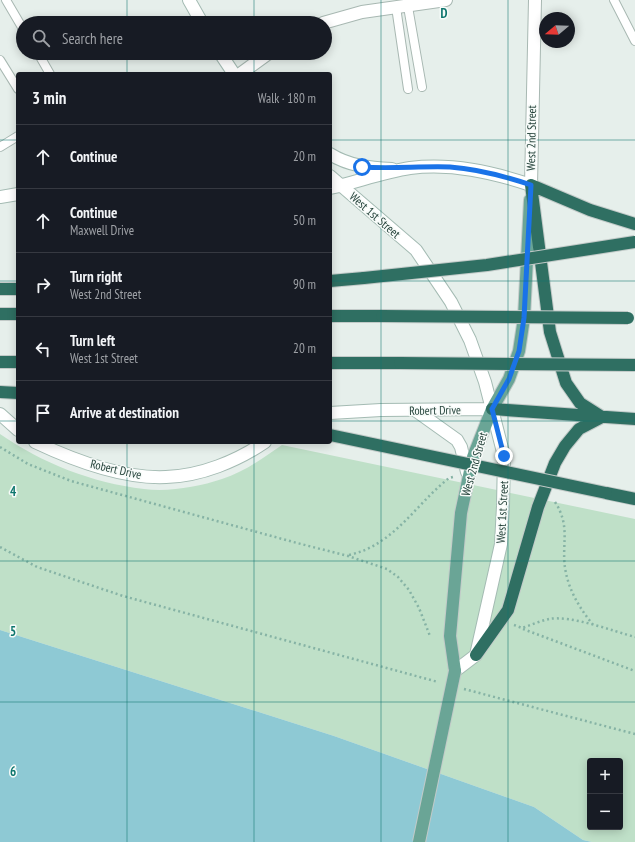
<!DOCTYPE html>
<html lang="en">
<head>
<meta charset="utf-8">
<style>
  :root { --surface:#171b24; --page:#242831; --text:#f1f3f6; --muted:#9ea1a6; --line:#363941 }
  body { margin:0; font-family:"PT Sans Narrow",sans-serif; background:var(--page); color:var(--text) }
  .controls { position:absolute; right:12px; bottom:12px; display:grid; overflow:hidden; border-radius:4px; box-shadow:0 2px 10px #0003 }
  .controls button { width:36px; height:36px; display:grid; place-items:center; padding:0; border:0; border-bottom:1px solid var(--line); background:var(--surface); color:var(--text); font:20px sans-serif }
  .compass { position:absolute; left:539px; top:12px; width:36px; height:36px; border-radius:50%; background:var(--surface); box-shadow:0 2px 10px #0003; rotate:251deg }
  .stop { position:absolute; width:12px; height:12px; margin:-9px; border:3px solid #1a73e8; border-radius:50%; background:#fff }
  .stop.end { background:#1a73e8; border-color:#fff; box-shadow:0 1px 4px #0008 }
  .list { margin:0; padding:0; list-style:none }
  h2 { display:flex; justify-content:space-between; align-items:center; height:52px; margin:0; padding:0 16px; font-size:17px }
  h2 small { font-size:13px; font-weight:400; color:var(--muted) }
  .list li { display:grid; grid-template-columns:26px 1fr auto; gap:12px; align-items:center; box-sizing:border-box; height:64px; padding:0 16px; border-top:1px solid var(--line) }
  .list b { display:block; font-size:15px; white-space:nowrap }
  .list p { margin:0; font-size:13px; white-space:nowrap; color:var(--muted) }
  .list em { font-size:13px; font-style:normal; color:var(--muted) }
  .icon { flex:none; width:22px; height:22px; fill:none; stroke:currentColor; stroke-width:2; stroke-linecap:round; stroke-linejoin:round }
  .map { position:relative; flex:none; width:635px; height:842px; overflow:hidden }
  .search { position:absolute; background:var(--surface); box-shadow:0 2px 10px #0003; left:16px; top:16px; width:316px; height:44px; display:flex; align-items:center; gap:10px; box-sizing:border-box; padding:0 14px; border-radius:22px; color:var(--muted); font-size:15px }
  .panel { position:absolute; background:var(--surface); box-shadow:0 2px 10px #0003; left:16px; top:72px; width:316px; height:372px; border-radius:4px }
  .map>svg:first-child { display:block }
</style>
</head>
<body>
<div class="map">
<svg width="635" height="842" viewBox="0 0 635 842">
  <rect width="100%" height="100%" fill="#e6efeb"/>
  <path fill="#bfe0c8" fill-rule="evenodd" d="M0,434C42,463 92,483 144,489C169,492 198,487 222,479C244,472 263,458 282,445L635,519V842H592L583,840L534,807L334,736L0,630ZM590,761H620V827H590Z"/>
  <path fill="#8ec9d4" d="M0,630L334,736L534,807L583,840L592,842H0Z"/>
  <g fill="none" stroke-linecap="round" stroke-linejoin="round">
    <defs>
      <path id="service" d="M6,0L23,29
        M614,0L635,41
        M407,1L422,87
        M396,7L408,89
        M38,53L50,74
        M0,60L18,89
        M0,147L18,136"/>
      <path id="minor" d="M323,23L362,12L446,0
        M240,74L269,53"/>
      <path id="tertiary" d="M531,185L535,0"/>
      <path id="secondary" d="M189,0L202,23
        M220,53L234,74
        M330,154C349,166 370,168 392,169
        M330,176L416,250L451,302L470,340L485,382L504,456L503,506L501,544L476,655L455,671
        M330,188C357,182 383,172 410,168C452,163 492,172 531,185
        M0,197L18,194
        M415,410L457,440L461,447L467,472
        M330,413L381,410L492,409
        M0,414L18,430
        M35,442C73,460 124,479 166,477C201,476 237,461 265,442"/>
      <path id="primary" d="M455,671L450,636L461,513L473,457L492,409L509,379L519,351L524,318L530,200"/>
      <path id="motorway" d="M531,185L590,210L635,224
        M330,281L364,278
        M0,289H18
        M0,314H18
        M330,316H382
        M0,362H18
        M330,363H400
        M0,392L18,393
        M492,409L635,419
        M606,493L635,499
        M476,655L508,610L538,507L555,463L565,446L579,429L602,417L580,403L566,383L550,332L531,185"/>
    </defs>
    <use href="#service" stroke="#a8b8b2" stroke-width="10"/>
    <use href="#minor" stroke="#a8b8b2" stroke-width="14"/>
    <use href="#tertiary" stroke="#a8b8b2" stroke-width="14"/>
    <use href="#secondary" stroke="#a4bbb3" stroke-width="14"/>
    <use href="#primary" stroke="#c2cac8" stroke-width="14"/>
    <use href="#motorway" stroke="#c2cac8" stroke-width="14"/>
    <path stroke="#86b3a5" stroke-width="2.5" stroke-dasharray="2 3" stroke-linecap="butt" d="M0,447L28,464L71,481L297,543L348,556L387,569L398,577L409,590L419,608L430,636
      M555,502C572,528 560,547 566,573C570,593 582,612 595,627
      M0,547L37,567L123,596L438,682
      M349,555C394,545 414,506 449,478L453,477
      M514,625L522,628C531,625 540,621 549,619C571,615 613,631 635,637
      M523,629L635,671
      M464,689L635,734"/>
    <use href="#service" stroke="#fff" stroke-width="8"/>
    <use href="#minor" stroke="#fff" stroke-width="12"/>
    <use href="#tertiary" stroke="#fff" stroke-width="12"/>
    <use href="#secondary" stroke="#fff" stroke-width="12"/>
    <use href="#primary" stroke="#6aa596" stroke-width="12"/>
    <use href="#motorway" stroke="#2f6f62" stroke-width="12"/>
    <defs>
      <path id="primary-bridge" d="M419,842L455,671"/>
      <path id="motorway-bridge" d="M364,278L487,265L635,242
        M382,316L628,318
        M400,363L635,365
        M330,435L606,493"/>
    </defs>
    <use href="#primary-bridge" stroke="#c2cac8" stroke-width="14" stroke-linecap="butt"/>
    <use href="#motorway-bridge" stroke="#c2cac8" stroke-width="14" stroke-linecap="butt"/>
    <use href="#primary-bridge" stroke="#6aa596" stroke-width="12"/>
    <use href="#motorway-bridge" stroke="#2f6f62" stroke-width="12"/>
  </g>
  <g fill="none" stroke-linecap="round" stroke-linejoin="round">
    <path stroke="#1a73e8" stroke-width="5" d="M362,167C391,169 421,166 450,167C478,169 504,176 531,185L524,318L519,351L509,379L492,409L504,456"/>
  </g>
  <path fill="none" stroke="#0f766e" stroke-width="1" stroke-opacity="0.55" d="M127,0V23M254,0V23M381,0V842M508,0V842M127,53V74M254,53V74M0,140H18M330,140H635M0,281H18M330,281H635M0,421H18M330,421H635M127,442V842M254,442V842M0,561H635M0,702H635"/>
  <g text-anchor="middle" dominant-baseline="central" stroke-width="3" stroke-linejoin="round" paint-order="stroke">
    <g font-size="12" fill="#24423a" stroke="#f7fbf9">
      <text transform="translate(531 138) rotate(-89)">West 2nd Street</text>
      <text transform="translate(375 215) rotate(41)">West 1st Street</text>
      <text transform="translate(435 410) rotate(-1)">Robert Drive</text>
      <text transform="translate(474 464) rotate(-74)">West 2nd Street</text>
      <text transform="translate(116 469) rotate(13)">Robert Drive</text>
      <text transform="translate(502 512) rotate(-87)">West 1st Street</text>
    </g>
  </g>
  <g font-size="13" text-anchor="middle" font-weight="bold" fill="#0f766e" stroke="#f7fbf9" stroke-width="3" stroke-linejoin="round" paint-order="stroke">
    <text x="444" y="18">D</text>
    <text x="13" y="496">4</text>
    <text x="13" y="636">5</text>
    <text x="13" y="776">6</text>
  </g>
</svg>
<div class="controls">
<button>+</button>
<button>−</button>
</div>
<svg class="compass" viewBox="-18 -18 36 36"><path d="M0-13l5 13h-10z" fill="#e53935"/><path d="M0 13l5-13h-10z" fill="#9ea1a6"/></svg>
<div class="stop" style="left:362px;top:167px"></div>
<div class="stop end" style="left:504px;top:456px"></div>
<div class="search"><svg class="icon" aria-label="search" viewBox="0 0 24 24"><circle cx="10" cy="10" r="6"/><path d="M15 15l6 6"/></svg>Search here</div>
<section class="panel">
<h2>3 min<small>Walk · 180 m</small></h2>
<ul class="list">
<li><svg class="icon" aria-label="ahead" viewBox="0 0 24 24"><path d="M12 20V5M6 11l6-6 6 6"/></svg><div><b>Continue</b></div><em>20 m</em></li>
<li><svg class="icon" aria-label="ahead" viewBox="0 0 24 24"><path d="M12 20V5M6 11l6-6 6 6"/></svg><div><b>Continue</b><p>Maxwell Drive</p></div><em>50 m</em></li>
<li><svg class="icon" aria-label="right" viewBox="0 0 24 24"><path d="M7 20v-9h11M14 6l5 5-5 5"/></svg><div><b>Turn right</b><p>West 2nd Street</p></div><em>90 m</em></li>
<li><svg class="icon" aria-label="left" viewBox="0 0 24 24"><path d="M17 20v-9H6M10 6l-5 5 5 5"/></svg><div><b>Turn left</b><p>West 1st Street</p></div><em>20 m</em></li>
<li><svg class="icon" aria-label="arrive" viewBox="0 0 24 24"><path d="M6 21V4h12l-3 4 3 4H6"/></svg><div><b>Arrive at destination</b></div></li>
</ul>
</section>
</div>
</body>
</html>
